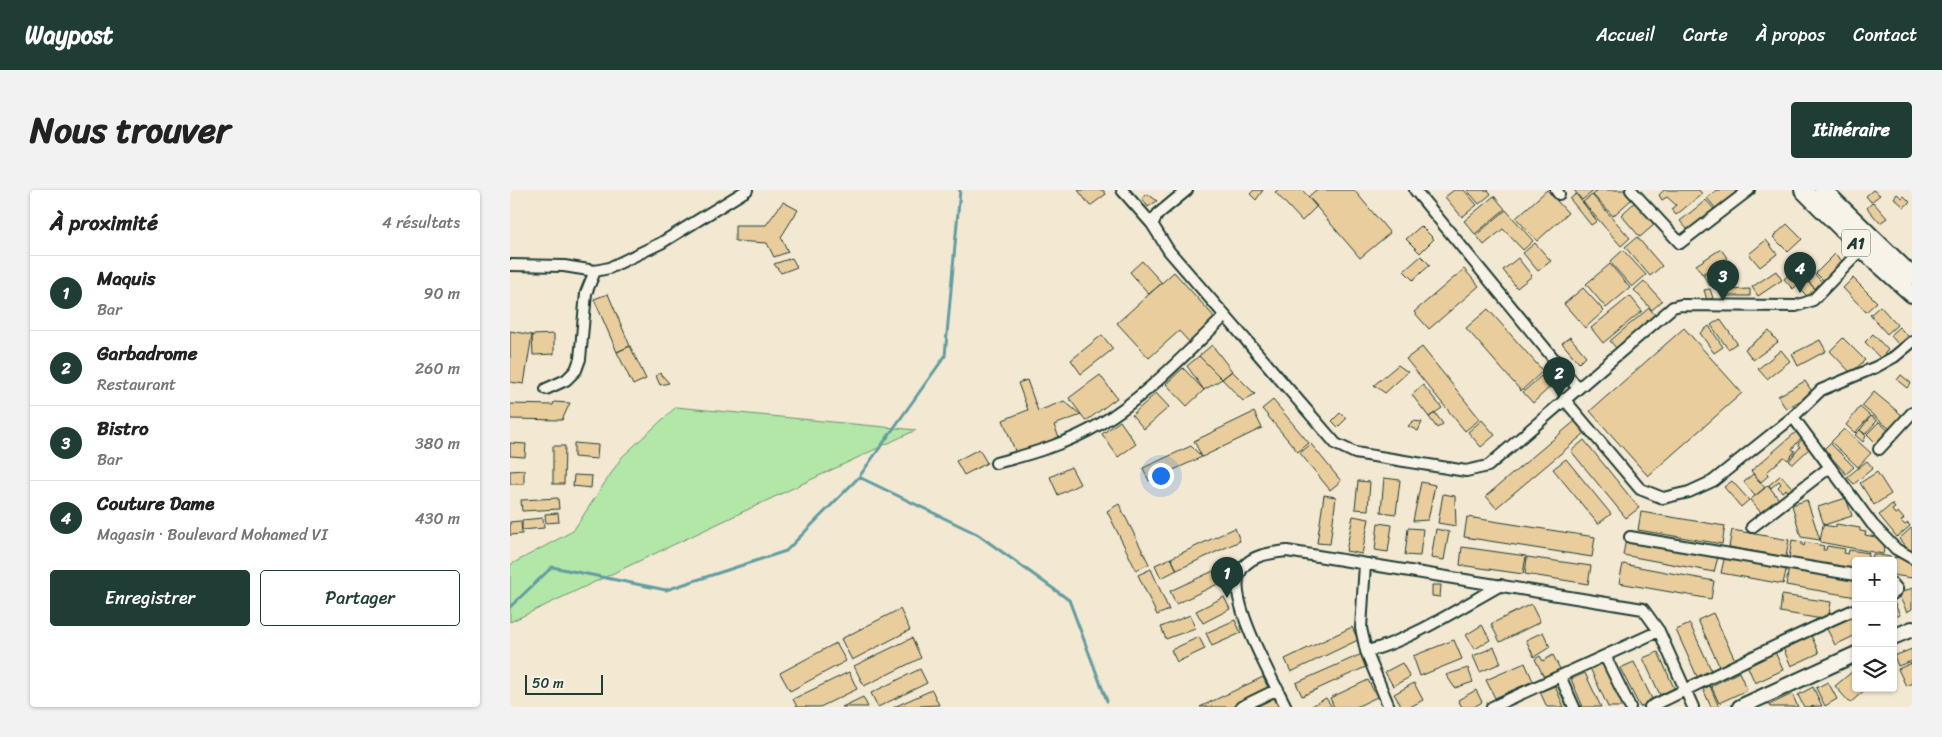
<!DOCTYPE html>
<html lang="fr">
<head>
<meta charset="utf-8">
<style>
  :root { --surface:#fff; --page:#f2f2f2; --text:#222; --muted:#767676; --line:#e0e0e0; --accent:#1f3d34 }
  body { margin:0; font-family:Sriracha,sans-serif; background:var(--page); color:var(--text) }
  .controls { position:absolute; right:15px; bottom:15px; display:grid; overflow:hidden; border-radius:5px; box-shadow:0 1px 4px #0004 }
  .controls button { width:45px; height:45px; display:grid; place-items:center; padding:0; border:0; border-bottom:1px solid var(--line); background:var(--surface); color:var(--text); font:25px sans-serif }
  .scale { position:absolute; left:15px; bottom:12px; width:78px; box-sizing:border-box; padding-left:5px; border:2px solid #1f3d34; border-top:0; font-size:14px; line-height:18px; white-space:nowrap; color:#1f3d34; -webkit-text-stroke:4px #f7f3e8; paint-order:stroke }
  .you { position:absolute; left:650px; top:285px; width:18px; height:18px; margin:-12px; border:4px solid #fff; border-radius:50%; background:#1a73e8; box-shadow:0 0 0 8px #1a73e833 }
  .badge { display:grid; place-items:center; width:32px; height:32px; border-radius:50%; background:var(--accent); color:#fff; font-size:16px; font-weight:700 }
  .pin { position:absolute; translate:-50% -41px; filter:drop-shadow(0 1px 2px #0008) }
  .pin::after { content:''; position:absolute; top:26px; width:18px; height:15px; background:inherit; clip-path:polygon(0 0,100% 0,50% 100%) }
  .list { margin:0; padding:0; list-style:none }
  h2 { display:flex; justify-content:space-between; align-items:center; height:65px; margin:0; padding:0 20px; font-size:21px }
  h2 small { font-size:16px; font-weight:400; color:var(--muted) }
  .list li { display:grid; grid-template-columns:32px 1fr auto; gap:15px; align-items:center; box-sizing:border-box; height:75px; padding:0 20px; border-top:1px solid var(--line) }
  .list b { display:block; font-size:19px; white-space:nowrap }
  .list p { margin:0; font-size:16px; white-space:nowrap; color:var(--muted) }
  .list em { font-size:16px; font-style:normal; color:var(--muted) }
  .actions { display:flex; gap:10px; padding:15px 20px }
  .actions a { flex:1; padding:11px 0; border:1px solid var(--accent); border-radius:5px; text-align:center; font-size:18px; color:var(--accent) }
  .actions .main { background:var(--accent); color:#fff }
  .icon { flex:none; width:28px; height:28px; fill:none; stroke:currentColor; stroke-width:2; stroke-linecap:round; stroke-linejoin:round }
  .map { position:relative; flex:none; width:1402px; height:517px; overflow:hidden; border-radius:5px }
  header { display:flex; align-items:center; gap:30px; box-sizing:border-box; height:70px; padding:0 25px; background:var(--accent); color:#fff }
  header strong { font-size:24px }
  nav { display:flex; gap:28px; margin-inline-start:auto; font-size:18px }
  .intro { display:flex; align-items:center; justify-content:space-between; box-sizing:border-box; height:120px; padding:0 30px }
  h1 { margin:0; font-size:35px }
  .button { padding:12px 22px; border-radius:5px; background:var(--accent); color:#fff; font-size:18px; font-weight:700 }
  main { display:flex; gap:30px; padding:0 30px }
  aside { flex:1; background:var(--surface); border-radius:5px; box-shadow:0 1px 4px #0004 }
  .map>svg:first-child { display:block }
</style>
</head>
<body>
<header>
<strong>Waypost</strong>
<nav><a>Accueil</a><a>Carte</a><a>À propos</a><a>Contact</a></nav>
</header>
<div class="intro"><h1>Nous trouver</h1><a class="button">Itinéraire</a></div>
<main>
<aside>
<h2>À proximité<small>4 résultats</small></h2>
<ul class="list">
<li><span class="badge">1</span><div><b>Maquis</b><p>Bar</p></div><em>90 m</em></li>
<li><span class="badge">2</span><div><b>Garbadrome</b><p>Restaurant</p></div><em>260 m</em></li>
<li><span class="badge">3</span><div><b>Bistro</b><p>Bar</p></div><em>380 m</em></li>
<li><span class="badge">4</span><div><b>Couture Dame</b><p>Magasin · Boulevard Mohamed VI</p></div><em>430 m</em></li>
</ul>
<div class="actions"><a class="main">Enregistrer</a><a>Partager</a></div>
</aside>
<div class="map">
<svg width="1402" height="517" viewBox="0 0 1402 517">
  <rect width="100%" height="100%" fill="#f3e8d2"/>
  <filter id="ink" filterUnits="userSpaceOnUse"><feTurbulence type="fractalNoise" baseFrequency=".02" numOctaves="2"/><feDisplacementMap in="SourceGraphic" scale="10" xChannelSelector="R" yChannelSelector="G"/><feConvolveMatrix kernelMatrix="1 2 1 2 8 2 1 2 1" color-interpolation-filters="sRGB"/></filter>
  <g filter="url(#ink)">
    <path fill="#b3e7a8" stroke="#69926e" d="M166,217L406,240L0,432V375L63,341L112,267Z"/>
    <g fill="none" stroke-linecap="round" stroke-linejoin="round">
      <path stroke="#629da2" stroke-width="3" d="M349,287L467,344L559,410L597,511
        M0,417L42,377L156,400L276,361L349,287L435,166L450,0"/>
    </g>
    <path fill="#e9cd9d" stroke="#1f3d34" d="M568,0H593L596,4L580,16Z
      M744,0H753L746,10L740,4Z
      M768,0H792L807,16L792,31L765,2Z
      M806,0H844L880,43L850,68L798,7Z
      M944,0H954L967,15L952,27L935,7Z
      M957,0H978L981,4L969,14Z
      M1037,0L1058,23L1027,51L1006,28Z
      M1064,0H1085L1072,10Z
      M1088,0H1114L1122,9L1103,26L1083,5Z
      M1154,0H1189L1192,4L1166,25L1161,19L1166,15L1157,7L1152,10L1149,5Z
      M1207,0H1224L1226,2L1206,19L1197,8Z
      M1363,0L1370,5L1361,12L1356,6Z
      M638,4L647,11L638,17L632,8Z
      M1066,4L1087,31L1081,35L1060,9Z
      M1387,4L1392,8L1394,6L1400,12L1394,17L1384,8Z
      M1082,5L1120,48L1111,56L1073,12Z
      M984,6L995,19L965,44L954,31Z
      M1196,10L1204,19L1178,40L1170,31Z
      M273,12L288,20L271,47L278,62L264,67L257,53L225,51V35H256Z
      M1125,12L1145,34L1130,47L1111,25Z
      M1363,12L1377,28L1370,33L1357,18Z
      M996,20L1023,51L1013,60L993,39L974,55L966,45Z
      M1277,34L1292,49L1278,62L1263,47Z
      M911,36L924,49L910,63L896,49Z
      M1127,47L1152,76L1140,86L1115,57Z
      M1256,50L1267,64L1250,77L1239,64Z
      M1025,53L1041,71L1028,81L1013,63Z
      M1211,59L1217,68L1192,84L1186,75Z
      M1113,60L1136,85L1122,97L1100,72Z
      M1325,64L1335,74L1316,93L1306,83Z
      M911,66L920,75L903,90L894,81Z
      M282,68L287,77L271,83L264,74Z
      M1008,68L1022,86L1007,98L993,80Z
      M1219,70L1225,81L1200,96L1193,85Z
      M632,71L652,93L639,104L620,82Z
      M1294,73L1314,94L1307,101L1287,79Z
      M1100,74L1120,98L1096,118L1076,94Z
      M954,79L969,96L919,139L904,122Z
      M1285,79L1294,88L1283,99L1274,89Z
      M1266,81L1272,90L1248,106L1242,97Z
      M664,82L707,130L681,154L669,141L639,168L607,133Z
      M1343,88L1367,112L1356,122L1333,98Z
      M1134,91L1152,111L1142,120L1124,100Z
      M1298,92L1306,100L1298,107L1290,99Z
      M1073,98L1094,121L1075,138L1054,114Z
      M1200,99L1203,108L1197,110L1194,100Z
      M1240,99V106H1215V100Z
      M98,104L120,156L107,162L84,109Z
      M1120,106L1132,121L1093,153L1081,138Z
      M1370,116L1387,135L1377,144L1360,125Z
      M1139,118L1146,126L1107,159L1100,151Z
      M978,119L1033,181L1011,201L956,138Z
      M1210,129L1227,153L1218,159L1201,135Z
      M1199,136L1213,157L1204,163L1190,143Z
      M1389,137L1399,147L1390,156L1380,145Z
      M1174,138L1232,203L1138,286L1080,221Z
      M0,141L22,145L14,194L0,192Z
      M1259,141L1268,152L1243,170L1235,159Z
      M44,144V164L23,165L22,145Z
      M1363,144L1378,160L1370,168L1355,152Z
      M592,145L603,159L571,184L561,170Z
      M1060,147L1076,166L1069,173L1052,153Z
      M1333,148L1355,170L1341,183L1320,161Z
      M1310,150L1316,161L1288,176L1282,164Z
      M702,155L722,181L712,189L689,166Z
      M120,156L136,189L123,195L107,162Z
      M912,157L970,229L955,241L896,169Z
      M1271,160L1280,171L1257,189L1248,179Z
      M689,166L712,189L694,200L677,176Z
      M888,175L898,182L875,203L864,195Z
      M673,178L694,200L677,216L656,194Z
      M722,181L745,204L733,211L712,189Z
      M150,183L159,193L150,195L146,186Z
      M590,185L607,208L576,231L559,208Z
      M1391,185L1401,193L1397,198L1387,190Z
      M1031,186L1041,196L1023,213L1013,202Z
      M517,190L528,221L554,211L571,225L544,235L550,250L507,266L493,230L518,220L508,193Z
      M1295,191L1303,203L1276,219L1268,206Z
      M913,195L932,218L919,227L902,205Z
      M1364,202L1393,226L1381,240L1352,216Z
      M646,203L659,217L634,239L622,225Z
      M763,210L799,253L788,262L752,219Z
      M44,212L60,213L52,230L0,229V214L43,215Z
      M1350,217L1360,226L1345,243L1336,235Z
      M744,222L752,238L692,267L684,251Z
      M830,223L836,229L828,237L822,231Z
      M925,223L933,234L927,238L919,227Z
      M1361,226L1367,231L1355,244L1350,240Z
      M972,230L985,245L971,257L958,242Z
      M610,231L626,254L608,267L592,244Z
      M903,231L912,232L908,241L898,236Z
      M1065,231L1075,243L986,318L976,306Z
      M1369,232L1380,242L1368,255L1357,244Z
      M1334,239L1361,263L1348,277L1321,252Z
      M1350,240L1356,246L1353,252L1345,245Z
      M1286,242L1291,248L1282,259L1285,261L1278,270L1274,267L1257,282L1258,286L1251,292L1241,281Z
      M1292,249L1300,258L1283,274L1279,271L1290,257L1288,254Z
      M1074,250L1129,318L1116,328L1061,261Z
      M0,253L16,254L15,267L0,266Z
      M64,253L88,255L87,269L64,267Z
      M1320,253L1344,277L1336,284L1314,259Z
      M801,254L831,291L820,300L790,263Z
      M43,256H55L54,294H43Z
      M681,256L692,267L639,291L633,278Z
      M469,259L477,273L454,285L446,271Z
      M1056,269L1101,324L1088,334L1043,279Z
      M1357,271L1363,278L1344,294L1337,287Z
      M561,277L570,294L548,305L540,287Z
      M14,280V294H0V281Z
      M1367,282L1381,304L1364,315L1350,293Z
      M1243,284L1255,298L1245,306L1234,292Z
      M64,285L82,286L81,298L63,296Z
      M1271,285L1285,301L1279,302L1276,299L1272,302L1268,297L1271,294L1269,291L1261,298L1259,295Z
      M874,288L890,290L886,324L871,322Z
      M848,291L860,292L858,320L845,319Z
      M1222,291L1239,310L1231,317L1214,297Z
      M911,292L925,295L918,330L903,331Z
      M1258,295L1271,312L1254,326L1240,310Z
      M933,304L945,306L946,336L928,333Z
      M814,305L826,307L820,354L807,353Z
      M48,308L49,319L12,321L11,310Z
      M1336,308L1342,326L1314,335L1308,317Z
      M1297,310L1310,350L1291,347L1282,315Z
      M609,314L639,374L626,380L597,321Z
      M1382,314L1385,318L1382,320L1385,324L1388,322L1394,329L1391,331L1395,335L1398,333L1400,336L1387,347L1369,325Z
      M1131,322L1215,336L1212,354L1128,340Z
      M48,323L49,332L36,333L35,324Z
      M843,326L859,329L852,364L836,361Z
      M957,327L1085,347L1082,367L954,347Z
      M33,328L34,338L12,340V330Z
      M11,331L12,344L0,345V332Z
      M868,333L882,335L878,362L865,360Z
      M1326,334L1350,338V341L1356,342L1355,345L1376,349L1373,364L1310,352L1313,335L1326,337Z
      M725,338L730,351L667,380L661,368Z
      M898,338L913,339L910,366L895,365Z
      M1401,338L1402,340V364L1389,349Z
      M926,339L939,342L934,370L921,368Z
      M1222,340L1279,350L1276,367L1219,357Z
      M1116,349L1208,367L1204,382L1113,365Z
      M1282,350L1292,352V355L1294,356L1295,352L1314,356L1313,360H1316L1317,356L1335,359L1334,363L1338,364L1339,360L1359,363L1358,368L1362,369L1363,364L1381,367L1380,371H1346V379L1279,368Z
      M952,357L1016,366L1013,384L950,375Z
      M1215,365L1277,376L1273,394L1211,383Z
      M1017,367L1081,376L1078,394L1015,384Z
      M1384,367L1402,370V388L1383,385Z
      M661,368L667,380L651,388L645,375Z
      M1113,374L1204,391L1201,409L1109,393Z
      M712,377L718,389L666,414L660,401Z
      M1279,377L1346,388V407L1276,395Z
      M641,379L659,420L647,425L628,385Z
      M922,395H931L930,407L922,406Z
      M1402,398V419L1397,422L1388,404Z
      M1272,405L1321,412L1318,430L1270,422Z
      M714,407L720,419L693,433L686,421Z
      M1383,410L1390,425L1383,428Z
      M1021,414L1030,432L990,452L981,434Z
      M390,419L400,440L342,470L331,449Z
      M1203,423L1227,474L1212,482L1188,430Z
      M1344,424L1346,445L1325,455L1316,437Z
      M680,425L685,438L656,449L651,437Z
      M725,430L731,443L702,456L696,443Z
      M1180,434L1204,486L1190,493L1166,440Z
      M972,435L980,450L965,459L956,445Z
      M842,437L848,450L781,482L775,469Z
      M1033,442L1040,457L1024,467L1016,450Z
      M1301,445L1309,463L1281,476L1273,458Z
      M689,447L695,459L667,472L661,460Z
      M402,448L411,468L354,496L344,476Z
      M944,450L952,469L910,486L903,466Z
      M326,453L336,471L280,501L270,483Z
      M984,457L991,473L970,482L963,466Z
      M1402,459V471L1388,476L1384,466Z
      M1148,462L1165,500L1151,507L1133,468Z
      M1265,462L1273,480L1245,493L1237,475Z
      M854,463L860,475L792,506L786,493Z
      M1043,465L1051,481L1035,489L1025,469L1030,466L1033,471Z
      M1094,472L1115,517H1098L1080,478Z
      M1124,472L1143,511L1130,517L1110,478Z
      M892,473L900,487L883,496L875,482Z
      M1015,473L1023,491L985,508L976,490Z
      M1402,473V493L1396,496L1388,479Z
      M958,478L963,492L945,498L936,485Z
      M410,479L417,493L368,517L361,503Z
      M1343,481L1346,483V498H1357L1340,513L1325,496Z
      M339,482L347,499L310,517H287L283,509Z
      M1229,482L1237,500L1209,513L1201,496Z
      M1075,483L1091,517H1073L1061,489Z
      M753,487L759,500L725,517H690Z
      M858,490L867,507L846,517H824L820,508Z
      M1318,492L1327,509L1315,516L1306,498Z
      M904,493L913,510L900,517H892L884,504Z
      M1045,496L1054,517H1037L1030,502Z
      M1200,496L1209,517H1201L1193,499Z
      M1303,497L1312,516L1294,517L1288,505Z
      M422,500L429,515L384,517Z
      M966,500L972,512L964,517H952L948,510Z
      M1282,504L1288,517H1260L1259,515Z
      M353,507L358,517H332Z
      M764,508L769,517H745Z
      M816,508L822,517H800Z"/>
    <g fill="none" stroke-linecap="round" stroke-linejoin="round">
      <defs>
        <path id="minor" d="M612,0L642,34
          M677,0L648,24L642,34L659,61L826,254L845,263L956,281L978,276L1163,117L1171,115L1286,116L1303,110L1352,59
          M905,0L1067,197
          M1046,0L1049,4
          M1121,0L1170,53L1239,0
          M0,75L54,76L85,81L99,78L151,53L237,0
          M36,199L56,190L66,180L70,169L76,103L85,81
          M1054,209L1130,299L1153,308L1179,302L1203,291L1283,227L1311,200L1366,177L1384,167L1402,152
          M1283,227L1362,334L1386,359L1402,368
          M1369,259L1402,223
          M486,273C521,264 559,253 590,234C637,206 676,163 715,126
          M1242,337L1320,277
          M1120,347L1346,385
          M855,374L851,438L856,461C893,455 956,414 991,395
          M1383,394L1387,399L1383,404
          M856,461L879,517
          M1095,466L1120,517
          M1050,486L1064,517
          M731,517L768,499
          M776,517C763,490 719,413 729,385C736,365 760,363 777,361L1133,419L1149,441L1183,517
          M982,517L1149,441
          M1140,517C1209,484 1276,449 1346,419"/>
        <path id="tertiary" d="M1383,447L1402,439
          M1230,517L1346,464"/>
        <path id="primary" d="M1293,0L1352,59L1402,104
          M1313,0L1402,86"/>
      </defs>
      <use href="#minor" stroke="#1f3d34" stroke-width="14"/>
      <use href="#tertiary" stroke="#1f3d34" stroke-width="18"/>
      <use href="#primary" stroke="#1f3d34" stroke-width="20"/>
      <use href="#minor" stroke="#f7f3e8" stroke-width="10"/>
      <use href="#tertiary" stroke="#f7f3e8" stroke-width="14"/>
      <use href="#primary" stroke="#f7f3e8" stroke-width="16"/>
    </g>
  </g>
  <g text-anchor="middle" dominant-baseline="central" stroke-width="4" stroke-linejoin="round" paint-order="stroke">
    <rect fill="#f7f3e8" stroke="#60746a" stroke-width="1" x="1332" y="39.5" width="28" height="27" rx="4"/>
    <g font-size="16" font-weight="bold" fill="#1f3d34">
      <text x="1346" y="53">A1</text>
    </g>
  </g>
</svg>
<div class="controls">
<button>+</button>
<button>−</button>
<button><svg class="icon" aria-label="layers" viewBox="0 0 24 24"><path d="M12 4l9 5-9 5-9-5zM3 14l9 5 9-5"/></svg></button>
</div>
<div class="scale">50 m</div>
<div class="you"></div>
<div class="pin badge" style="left:717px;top:408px">1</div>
<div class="pin badge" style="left:1049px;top:208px">2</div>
<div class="pin badge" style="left:1213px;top:111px">3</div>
<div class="pin badge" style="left:1290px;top:103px">4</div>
</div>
</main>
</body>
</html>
